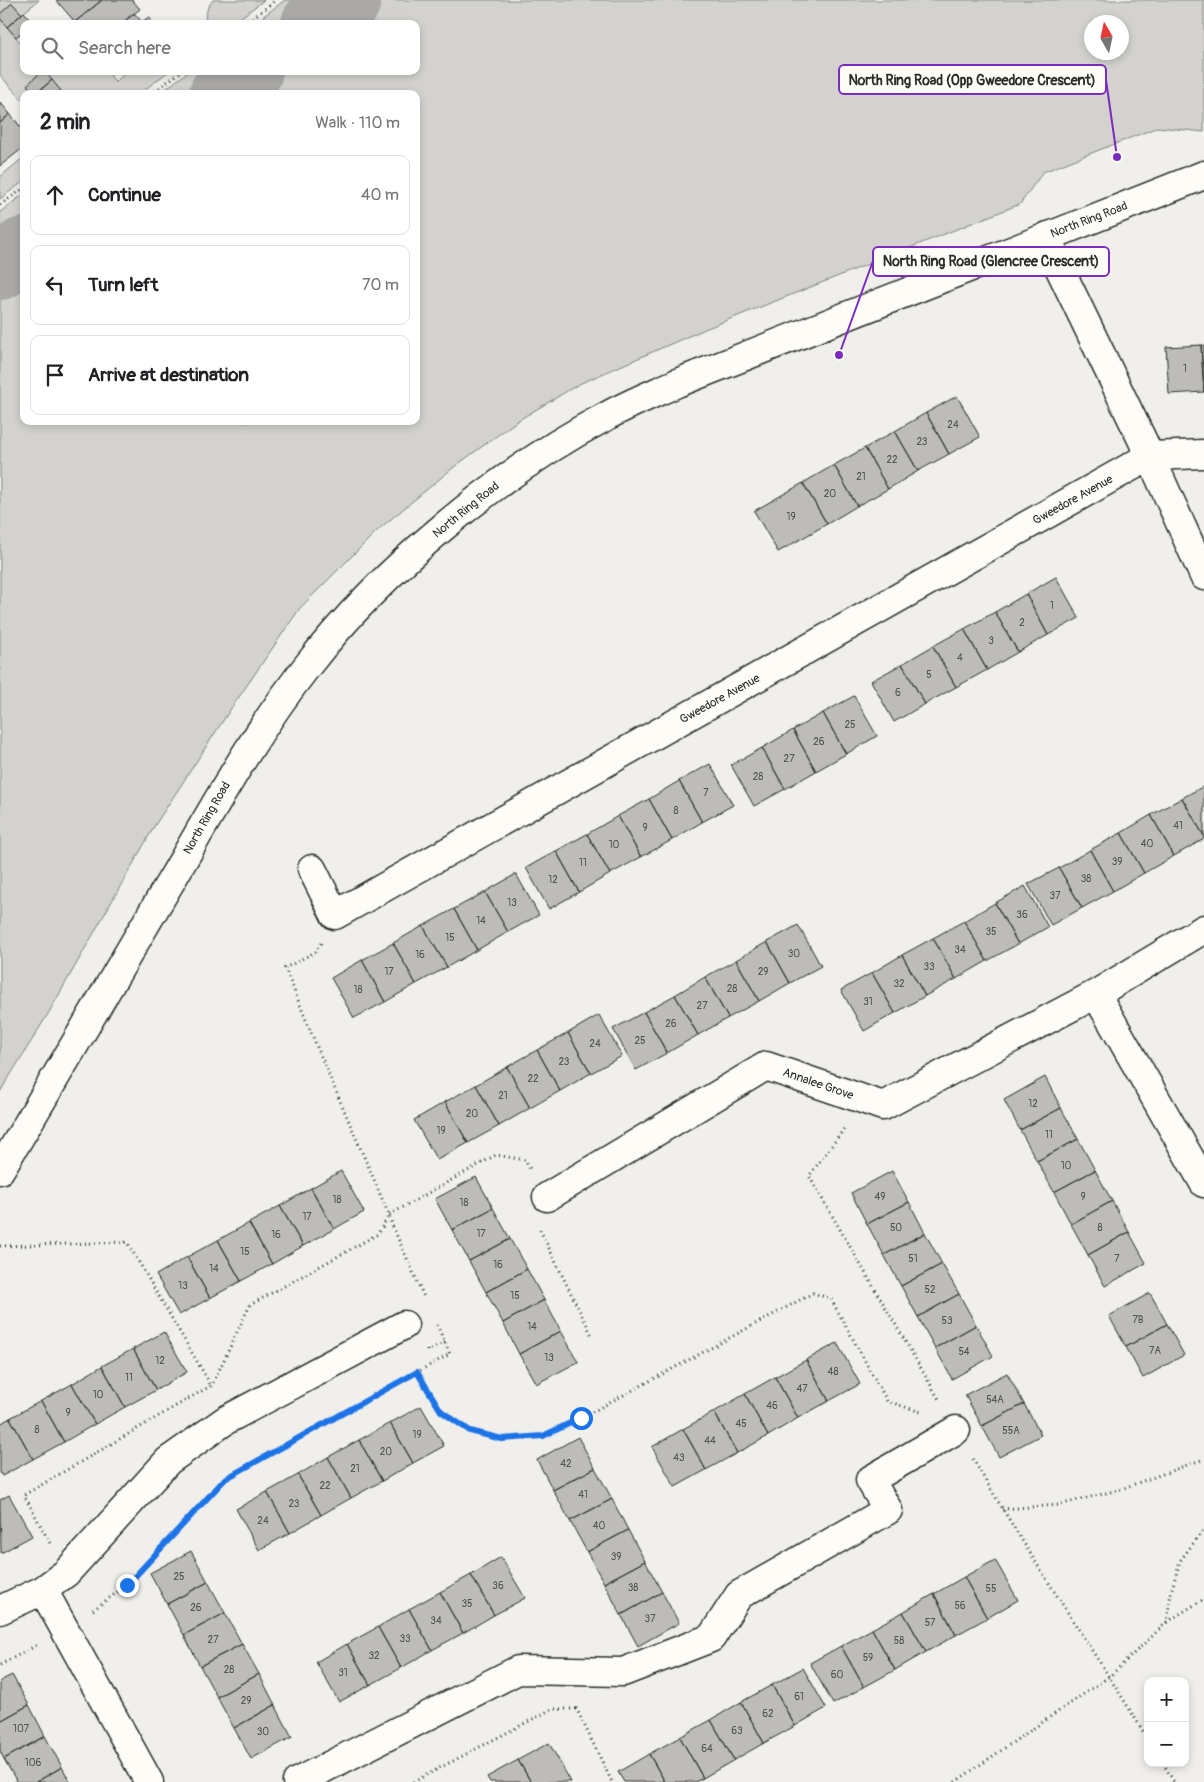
<!DOCTYPE html>
<html lang="en">
<head>
<meta charset="utf-8">
<style>
  :root { --surface:#fff; --page:#f6f6f6; --text:#202124; --muted:#757577; --line:#e0e0e0 }
  body { margin:0; font-family:Pangolin,sans-serif; background:var(--page); color:var(--text) }
  .controls { position:absolute; right:15px; bottom:15px; display:grid; overflow:hidden; border-radius:10px; box-shadow:0 2px 8px #0003 }
  .controls button { width:45px; height:45px; display:grid; place-items:center; padding:0; border:0; border-bottom:1px solid var(--line); background:var(--surface); color:var(--text); font:25px sans-serif }
  .compass { position:absolute; left:1084px; top:15px; width:45px; height:45px; border-radius:50%; background:var(--surface); box-shadow:0 2px 8px #0003; rotate:351deg }
  .stop { position:absolute; width:15px; height:15px; margin:-11px; border:4px solid #1a73e8; border-radius:50%; background:#fff }
  .stop.end { background:#1a73e8; border-color:#fff; box-shadow:0 1px 5px #0008 }
  .list { margin:0; padding:0; list-style:none }
  h2 { display:flex; justify-content:space-between; align-items:center; height:65px; margin:0; padding:0 20px; font-size:21px }
  h2 small { font-size:16px; font-weight:400; color:var(--muted) }
  .list li { display:grid; grid-template-columns:32px 1fr auto; gap:15px; align-items:center; box-sizing:border-box; height:80px; margin:0 10px 10px; padding:0 10px; border:1px solid var(--line); border-radius:10px }
  .list b { display:block; font-size:19px; white-space:nowrap }
  .list em { font-size:16px; font-style:normal; color:var(--muted) }
  .icon { flex:none; width:28px; height:28px; fill:none; stroke:currentColor; stroke-width:2; stroke-linecap:round; stroke-linejoin:round }
  .map { position:relative; flex:none; width:1204px; height:1782px; overflow:hidden }
  .search { position:absolute; background:var(--surface); box-shadow:0 2px 8px #0003; left:20px; top:20px; width:400px; height:55px; display:flex; align-items:center; gap:12px; box-sizing:border-box; padding:0 18px; border-radius:10px; color:var(--muted); font-size:19px }
  .panel { position:absolute; background:var(--surface); box-shadow:0 2px 8px #0003; left:20px; top:90px; width:400px; height:335px; border-radius:10px }
  .map>svg:first-child { display:block }
</style>
</head>
<body>
<div class="map">
<svg width="1204" height="1782" viewBox="0 0 1204 1782">
  <rect width="100%" height="100%" fill="#f0efeb"/>
  <filter id="ink" filterUnits="userSpaceOnUse"><feTurbulence type="fractalNoise" baseFrequency=".02" numOctaves="2"/><feDisplacementMap in="SourceGraphic" scale="10" xChannelSelector="R" yChannelSelector="G"/><feConvolveMatrix kernelMatrix="1 2 1 2 8 2 1 2 1" color-interpolation-filters="sRGB"/></filter>
  <g filter="url(#ink)">
    <path fill="#d3d2cf" stroke="#7f7e7d" fill-rule="evenodd" d="M0,0H39L22,14L12,3L0,14Z
      M213,0H264L232,24H211L205,18L208,7Z
      M285,0H1204V132L1158,127L1043,172L1020,204L705,329L579,384L517,421L454,467L379,529L300,608L230,710L155,825L48,1014L0,1092V212L24,194V421H416V94H159L189,71H416V24H253ZM1092,22H1122V52H1092Z
      M0,18L24,47V71H107L115,82L128,71H169L139,94H24V102L0,75Z
      M24,157V181L0,199V177Z"/>
    <g fill="none" stroke-linecap="round" stroke-linejoin="round">
      <path stroke="#aaa9a7" stroke-width="66" d="M314,24L348,0
        M222,94L250,71
        M0,267L24,250"/>
    </g>
    <path fill="#bdbcb8" stroke="#2b2b2b" d="M56,0H102L75,22Z
      M102,0H132L140,9L121,24H76L75,22Z
      M12,3L22,14L7,27L0,18V14Z
      M24,12L33,23L24,24V31L16,37L7,27Z
      M134,13L142,22L149,17L154,24H121Z
      M42,71H44L52,80L35,94L27,85Z
      M52,80L61,91L57,94H36Z
      M0,102L10,114L0,123Z
      M10,114L24,131V147L0,166V123Z
      M1201,345L1204,392L1169,394L1166,347Z
      M1201,345H1204V392Z
      M957,396L980,437L949,454L926,413Z
      M926,413L949,454L918,471L895,431Z
      M895,431L918,471L888,489L865,448Z
      M865,448L888,489L857,506L834,465Z
      M834,465L857,506L827,524L803,483Z
      M803,483L827,524L778,552L754,511Z
      M1056,577L1079,618L1048,635L1026,594Z
      M1026,594L1048,635L1018,652L995,612Z
      M995,612L1018,652L987,670L964,629Z
      M964,629L987,670L956,687L933,646Z
      M933,646L956,687L925,704L902,664Z
      M902,664L925,704L894,722L871,681Z
      M854,696L877,736L846,754L823,713Z
      M823,713L846,754L816,771L793,730Z
      M793,730L816,771L785,789L762,748Z
      M762,748L785,789L754,806L731,765Z
      M710,764L733,805L702,822L679,781Z
      M679,781L702,822L672,840L649,799Z
      M1204,786V836L1182,798Z
      M1182,798L1204,836V839L1174,856L1151,815Z
      M649,799L672,840L641,857L618,816Z
      M1151,815L1174,856L1144,873L1121,833Z
      M618,816L641,857L610,874L587,834Z
      M1121,833L1144,873L1113,891L1090,850Z
      M587,834L610,874L579,892L556,851Z
      M1090,850L1113,891L1082,908L1059,868Z
      M556,851L579,892L549,909L526,868Z
      M1059,868L1082,908L1051,925L1028,884Z
      M516,874L539,915L508,932L485,892Z
      M1025,886L1048,927L1018,944L995,903Z
      M485,892L508,932L477,950L454,909Z
      M995,903L1018,944L987,961L964,921Z
      M454,909L477,950L447,967L423,926Z
      M964,921L987,961L956,979L933,938Z
      M798,925L821,966L790,983L767,942Z
      M423,926L447,967L416,984L393,943Z
      M933,938L956,979L925,996L902,955Z
      M767,942L790,983L759,1001L736,960Z
      M393,943L416,984L385,1002L362,960Z
      M902,955L925,996L895,1013L872,973Z
      M362,960L385,1002L354,1018L331,978Z
      M736,960L759,1001L728,1018L705,977Z
      M872,973L895,1013L864,1031L841,990Z
      M705,977L728,1018L698,1035L675,995Z
      M675,995L698,1035L667,1053L644,1012Z
      M644,1012L667,1053L636,1070L613,1029Z
      M599,1015L622,1056L591,1073L568,1033Z
      M568,1033L591,1073L560,1091L537,1050Z
      M537,1050L560,1091L530,1108L507,1067Z
      M507,1067L530,1108L499,1126L476,1085Z
      M1045,1077L1061,1108L1020,1130L1004,1100Z
      M476,1085L499,1126L468,1143L445,1102Z
      M445,1102L468,1143L437,1160L414,1120Z
      M1061,1108L1078,1139L1037,1161L1020,1130Z
      M1078,1139L1095,1170L1054,1192L1037,1161Z
      M1095,1170L1112,1201L1071,1224L1054,1192Z
      M341,1171L364,1212L334,1229L311,1188Z
      M892,1171L909,1202L867,1224L851,1193Z
      M476,1177L493,1208L452,1230L435,1199Z
      M311,1188L334,1229L303,1246L280,1206Z
      M1112,1201L1129,1232L1088,1255L1071,1224Z
      M909,1202L925,1233L884,1255L867,1224Z
      M280,1206L303,1246L272,1264L249,1223Z
      M493,1208L510,1239L469,1261L452,1230Z
      M249,1223L272,1264L241,1281L218,1240Z
      M1129,1232L1146,1263L1105,1286L1088,1255Z
      M925,1233L942,1264L901,1286L884,1255Z
      M510,1239L527,1269L486,1292L469,1261Z
      M218,1240L241,1281L210,1298L187,1257Z
      M187,1257L210,1298L179,1315L156,1275Z
      M942,1264L959,1294L918,1317L901,1286Z
      M527,1269L544,1300L503,1323L486,1292Z
      M1150,1293L1167,1324L1126,1347L1109,1316Z
      M959,1294L976,1325L935,1348L918,1317Z
      M544,1300L561,1331L519,1354L503,1323Z
      M1167,1324L1184,1355L1143,1378L1126,1347Z
      M976,1325L993,1356L952,1379L935,1348Z
      M561,1331L578,1362L536,1384L519,1354Z
      M164,1332L187,1372L156,1390L133,1349Z
      M837,1343L860,1384L829,1401L806,1360Z
      M133,1349L156,1390L125,1407L102,1366Z
      M806,1360L829,1401L798,1418L775,1377Z
      M102,1366L125,1407L95,1424L72,1384Z
      M1007,1373L1024,1404L982,1426L965,1395Z
      M775,1377L798,1418L768,1436L745,1394Z
      M72,1384L95,1424L64,1442L41,1401Z
      M745,1394L768,1436L737,1453L714,1412Z
      M41,1401L64,1442L33,1459L10,1418Z
      M1024,1404L1041,1435L999,1457L982,1426Z
      M421,1406L444,1446L413,1463L390,1423Z
      M714,1412L737,1453L706,1470L683,1429Z
      M10,1418L33,1459L2,1476L0,1472V1424Z
      M390,1423L413,1463L382,1481L359,1440Z
      M683,1429L706,1470L675,1487L652,1447Z
      M578,1437L595,1468L553,1490L537,1460Z
      M359,1440L382,1481L351,1498L328,1457Z
      M328,1457L351,1498L321,1515L298,1475Z
      M595,1468L612,1499L570,1521L553,1490Z
      M298,1475L321,1515L290,1533L267,1492Z
      M267,1492L290,1533L259,1550L236,1509Z
      M9,1495L32,1536L1,1553L0,1500Z
      M612,1499L628,1530L587,1552L570,1521Z
      M628,1530L645,1561L604,1583L587,1552Z
      M191,1551L208,1582L167,1604L150,1573Z
      M501,1557L525,1598L494,1615L471,1575Z
      M995,1560L1018,1600L987,1618L964,1577Z
      M645,1561L662,1592L621,1615L604,1583Z
      M471,1575L494,1615L463,1633L440,1592Z
      M964,1577L987,1618L956,1635L934,1594Z
      M208,1582L225,1613L184,1635L167,1604Z
      M440,1592L463,1633L432,1650L409,1609Z
      M662,1592L679,1623L638,1646L621,1615Z
      M934,1594L956,1635L926,1652L903,1612Z
      M409,1609L432,1650L401,1668L378,1627Z
      M903,1612L926,1652L895,1670L872,1629Z
      M225,1613L242,1644L200,1666L184,1635Z
      M378,1627L401,1668L370,1685L347,1644Z
      M872,1629L895,1670L864,1687L841,1646Z
      M242,1644L259,1674L217,1697L200,1666Z
      M347,1644L370,1685L339,1702L316,1662Z
      M841,1646L864,1687L833,1704L810,1663Z
      M803,1668L826,1708L795,1726L772,1685Z
      M259,1674L275,1705L234,1728L217,1697Z
      M12,1675L29,1705L0,1721V1681Z
      M772,1685L795,1726L764,1743L741,1702Z
      M741,1702L764,1743L734,1760L711,1720Z
      M29,1705L45,1736L4,1759L0,1751V1721Z
      M275,1705L292,1737L251,1759L234,1728Z
      M711,1720L734,1760L703,1778L680,1737Z
      M45,1736L62,1767L36,1782H17L4,1759Z
      M680,1737L703,1778L695,1782H665L649,1754Z
      M549,1743L571,1782H531L518,1760Z
      M649,1754L665,1782H624L618,1772Z
      M518,1760L531,1782H490L487,1777Z
      M62,1767L70,1782H36Z"/>
    <g fill="none" stroke-linecap="round" stroke-linejoin="round">
      <defs>
        <path id="minor" d="M1048,236L1057,263L1150,456L1204,576
          M312,869L335,915L1150,456L1204,454
          M1204,929L1096,994L1204,1183
          M547,1197L766,1066L883,1106L1096,994
          M43,1590L149,1782
          M0,1610L43,1590L66,1573L168,1461L226,1420L404,1325
          M297,1782L518,1670L623,1672L711,1638L739,1595L888,1510L870,1480L956,1430"/>
        <path id="major" d="M0,1170C58,1074 114,977 171,881C214,807 255,732 308,665C382,570 498,473 605,417C628,404 653,394 677,383L1204,175"/>
      </defs>
      <use href="#minor" stroke="#2b2b2b" stroke-width="31"/>
      <use href="#major" stroke="#2b2b2b" stroke-width="31"/>
      <path stroke="#2b2b2b" stroke-width="3" stroke-dasharray="1 4" stroke-linecap="butt" d="M245,24L276,0
        M151,94L182,71
        M0,205L24,188
        M321,943L317,951L285,968L317,1047L389,1215L392,1225L425,1299
        M844,1129L809,1176L940,1401
        M540,1230L592,1336
        M0,1246L127,1242L212,1387
        M427,1350V1351L445,1342
        M417,1372L441,1411L470,1431L502,1439L543,1436L581,1418L813,1293L831,1299L887,1401L921,1412
        M973,1459C1028,1554 1090,1645 1148,1739
        M1002,1509L1059,1505L1118,1490L1204,1459
        M50,1543L24,1495L212,1385L250,1305L378,1234L389,1215L496,1155L525,1160L530,1169
        M93,1610L127,1585L225,1479L450,1354L437,1325
        M1167,1622L1204,1599
        M0,1665L37,1645
        M576,1708L612,1782
        M1163,1763L1174,1782
        M413,1782L552,1709H576
        M955,1782L1110,1676L1167,1622L1171,1592L1180,1561L1204,1529"/>
      <use href="#minor" stroke="#fdfcf7" stroke-width="28"/>
      <use href="#major" stroke="#fdfcf7" stroke-width="28"/>
    </g>
  </g>
  <g fill="none" stroke-linecap="round" stroke-linejoin="round" filter="url(#ink)">
    <path stroke="#1a73e8" stroke-width="6" d="M127,1585L225,1479L417,1372L441,1411L470,1431L502,1439L543,1436L581,1418"/>
  </g>
  <g text-anchor="middle" dominant-baseline="central" stroke-width="4" stroke-linejoin="round" paint-order="stroke">
    <g font-size="10" fill="#504f4e">
      <text x="1185" y="369">1</text>
      <text x="953" y="425">24</text>
      <text x="922" y="442">23</text>
      <text x="892" y="460">22</text>
      <text x="861" y="477">21</text>
      <text x="830" y="494">20</text>
      <text x="791" y="517">19</text>
      <text x="1052" y="606">1</text>
      <text x="1022" y="623">2</text>
      <text x="991" y="641">3</text>
      <text x="960" y="658">4</text>
      <text x="929" y="675">5</text>
      <text x="898" y="693">6</text>
      <text x="850" y="725">25</text>
      <text x="819" y="742">26</text>
      <text x="789" y="759">27</text>
      <text x="758" y="777">28</text>
      <text x="706" y="793">7</text>
      <text x="676" y="811">8</text>
      <text x="1178" y="826">41</text>
      <text x="645" y="828">9</text>
      <text x="1147" y="844">40</text>
      <text x="614" y="845">10</text>
      <text x="1117" y="862">39</text>
      <text x="583" y="863">11</text>
      <text x="1086" y="879">38</text>
      <text x="553" y="880">12</text>
      <text x="1055" y="896">37</text>
      <text x="512" y="903">13</text>
      <text x="1022" y="915">36</text>
      <text x="481" y="921">14</text>
      <text x="991" y="932">35</text>
      <text x="450" y="938">15</text>
      <text x="960" y="950">34</text>
      <text x="794" y="954">30</text>
      <text x="420" y="955">16</text>
      <text x="929" y="967">33</text>
      <text x="389" y="972">17</text>
      <text x="763" y="972">29</text>
      <text x="899" y="984">32</text>
      <text x="732" y="989">28</text>
      <text x="358" y="990">18</text>
      <text x="868" y="1002">31</text>
      <text x="702" y="1006">27</text>
      <text x="671" y="1024">26</text>
      <text x="640" y="1041">25</text>
      <text x="595" y="1044">24</text>
      <text x="564" y="1062">23</text>
      <text x="533" y="1079">22</text>
      <text x="503" y="1096">21</text>
      <text x="1033" y="1104">12</text>
      <text x="472" y="1114">20</text>
      <text x="441" y="1131">19</text>
      <text x="1049" y="1135">11</text>
      <text x="1066" y="1166">10</text>
      <text x="880" y="1197">49</text>
      <text x="1083" y="1197">9</text>
      <text x="337" y="1200">18</text>
      <text x="464" y="1203">18</text>
      <text x="307" y="1217">17</text>
      <text x="896" y="1228">50</text>
      <text x="1100" y="1228">8</text>
      <text x="481" y="1234">17</text>
      <text x="276" y="1235">16</text>
      <text x="245" y="1252">15</text>
      <text x="913" y="1259">51</text>
      <text x="1117" y="1259">7</text>
      <text x="498" y="1265">16</text>
      <text x="214" y="1269">14</text>
      <text x="183" y="1286">13</text>
      <text x="930" y="1290">52</text>
      <text x="515" y="1296">15</text>
      <text x="1138" y="1320">7B</text>
      <text x="947" y="1321">53</text>
      <text x="532" y="1327">14</text>
      <text x="1155" y="1351">7A</text>
      <text x="964" y="1352">54</text>
      <text x="549" y="1358">13</text>
      <text x="160" y="1361">12</text>
      <text x="833" y="1372">48</text>
      <text x="129" y="1378">11</text>
      <text x="802" y="1389">47</text>
      <text x="98" y="1395">10</text>
      <text x="995" y="1400">54A</text>
      <text x="772" y="1406">46</text>
      <text x="68" y="1413">9</text>
      <text x="741" y="1424">45</text>
      <text x="37" y="1430">8</text>
      <text x="1011" y="1431">55A</text>
      <text x="417" y="1435">19</text>
      <text x="710" y="1441">44</text>
      <text x="386" y="1452">20</text>
      <text x="679" y="1458">43</text>
      <text x="566" y="1464">42</text>
      <text x="355" y="1469">21</text>
      <text x="325" y="1486">22</text>
      <text x="583" y="1495">41</text>
      <text x="294" y="1504">23</text>
      <text x="263" y="1521">24</text>
      <text x="599" y="1526">40</text>
      <text x="616" y="1557">39</text>
      <text x="179" y="1577">25</text>
      <text x="498" y="1586">36</text>
      <text x="633" y="1588">38</text>
      <text x="991" y="1589">55</text>
      <text x="467" y="1604">35</text>
      <text x="960" y="1606">56</text>
      <text x="196" y="1608">26</text>
      <text x="650" y="1619">37</text>
      <text x="436" y="1621">34</text>
      <text x="930" y="1623">57</text>
      <text x="405" y="1639">33</text>
      <text x="213" y="1640">27</text>
      <text x="899" y="1641">58</text>
      <text x="374" y="1656">32</text>
      <text x="868" y="1658">59</text>
      <text x="229" y="1670">28</text>
      <text x="343" y="1673">31</text>
      <text x="837" y="1675">60</text>
      <text x="799" y="1697">61</text>
      <text x="246" y="1701">29</text>
      <text x="768" y="1714">62</text>
      <text x="21" y="1729">107</text>
      <text x="737" y="1731">63</text>
      <text x="263" y="1732">30</text>
      <text x="707" y="1749">64</text>
      <text x="33" y="1763">106</text>
    </g>
    <g font-size="12" fill="#2b2b2b" stroke="#fdfcf7">
      <text transform="translate(1089 220) rotate(-21)">North Ring Road</text>
      <text transform="translate(1073 500) rotate(-29)">Gweedore Avenue</text>
      <text transform="translate(466 510) rotate(-39)">North Ring Road</text>
      <text transform="translate(720 699) rotate(-29)">Gweedore Avenue</text>
      <text transform="translate(207 818) rotate(-60)">North Ring Road</text>
      <text transform="translate(818 1084) rotate(19)">Annalee Grove</text>
    </g>
  </g>
  <path fill="none" stroke="#7b2cbf" stroke-width="2" d="M1117 157L1106 80M839 355L873 261"/>
  <g fill="#7b2cbf" stroke="#fdfcf7" stroke-width="2">
    <circle cx="1117" cy="157" r="5"/>
    <circle cx="839" cy="355" r="5"/>
  </g>
  <g fill="#fdfcf7" stroke="#7b2cbf" stroke-width="2">
    <rect x="839" y="65" width="267" height="29" rx="5"/>
    <rect x="873" y="247" width="236" height="29" rx="5"/>
  </g>
  <g font-size="14" text-anchor="middle" font-weight="bold" fill="#2b2b2b">
    <text x="972" y="85">North Ring Road (Opp Gweedore Crescent)</text>
    <text x="991" y="266">North Ring Road (Glencree Crescent)</text>
  </g>
</svg>
<div class="controls">
<button>+</button>
<button>−</button>
</div>
<svg class="compass" viewBox="-18 -18 36 36"><path d="M0-13l5 13h-10z" fill="#e53935"/><path d="M0 13l5-13h-10z" fill="#757577"/></svg>
<div class="stop" style="left:581px;top:1418px"></div>
<div class="stop end" style="left:127px;top:1585px"></div>
<div class="search"><svg class="icon" aria-label="search" viewBox="0 0 24 24"><circle cx="10" cy="10" r="6"/><path d="M15 15l6 6"/></svg>Search here</div>
<section class="panel">
<h2>2 min<small>Walk · 110 m</small></h2>
<ul class="list">
<li><svg class="icon" aria-label="ahead" viewBox="0 0 24 24"><path d="M12 20V5M6 11l6-6 6 6"/></svg><div><b>Continue</b></div><em>40 m</em></li>
<li><svg class="icon" aria-label="left" viewBox="0 0 24 24"><path d="M17 20v-9H6M10 6l-5 5 5 5"/></svg><div><b>Turn left</b></div><em>70 m</em></li>
<li><svg class="icon" aria-label="arrive" viewBox="0 0 24 24"><path d="M6 21V4h12l-3 4 3 4H6"/></svg><div><b>Arrive at destination</b></div></li>
</ul>
</section>
</div>
</body>
</html>
